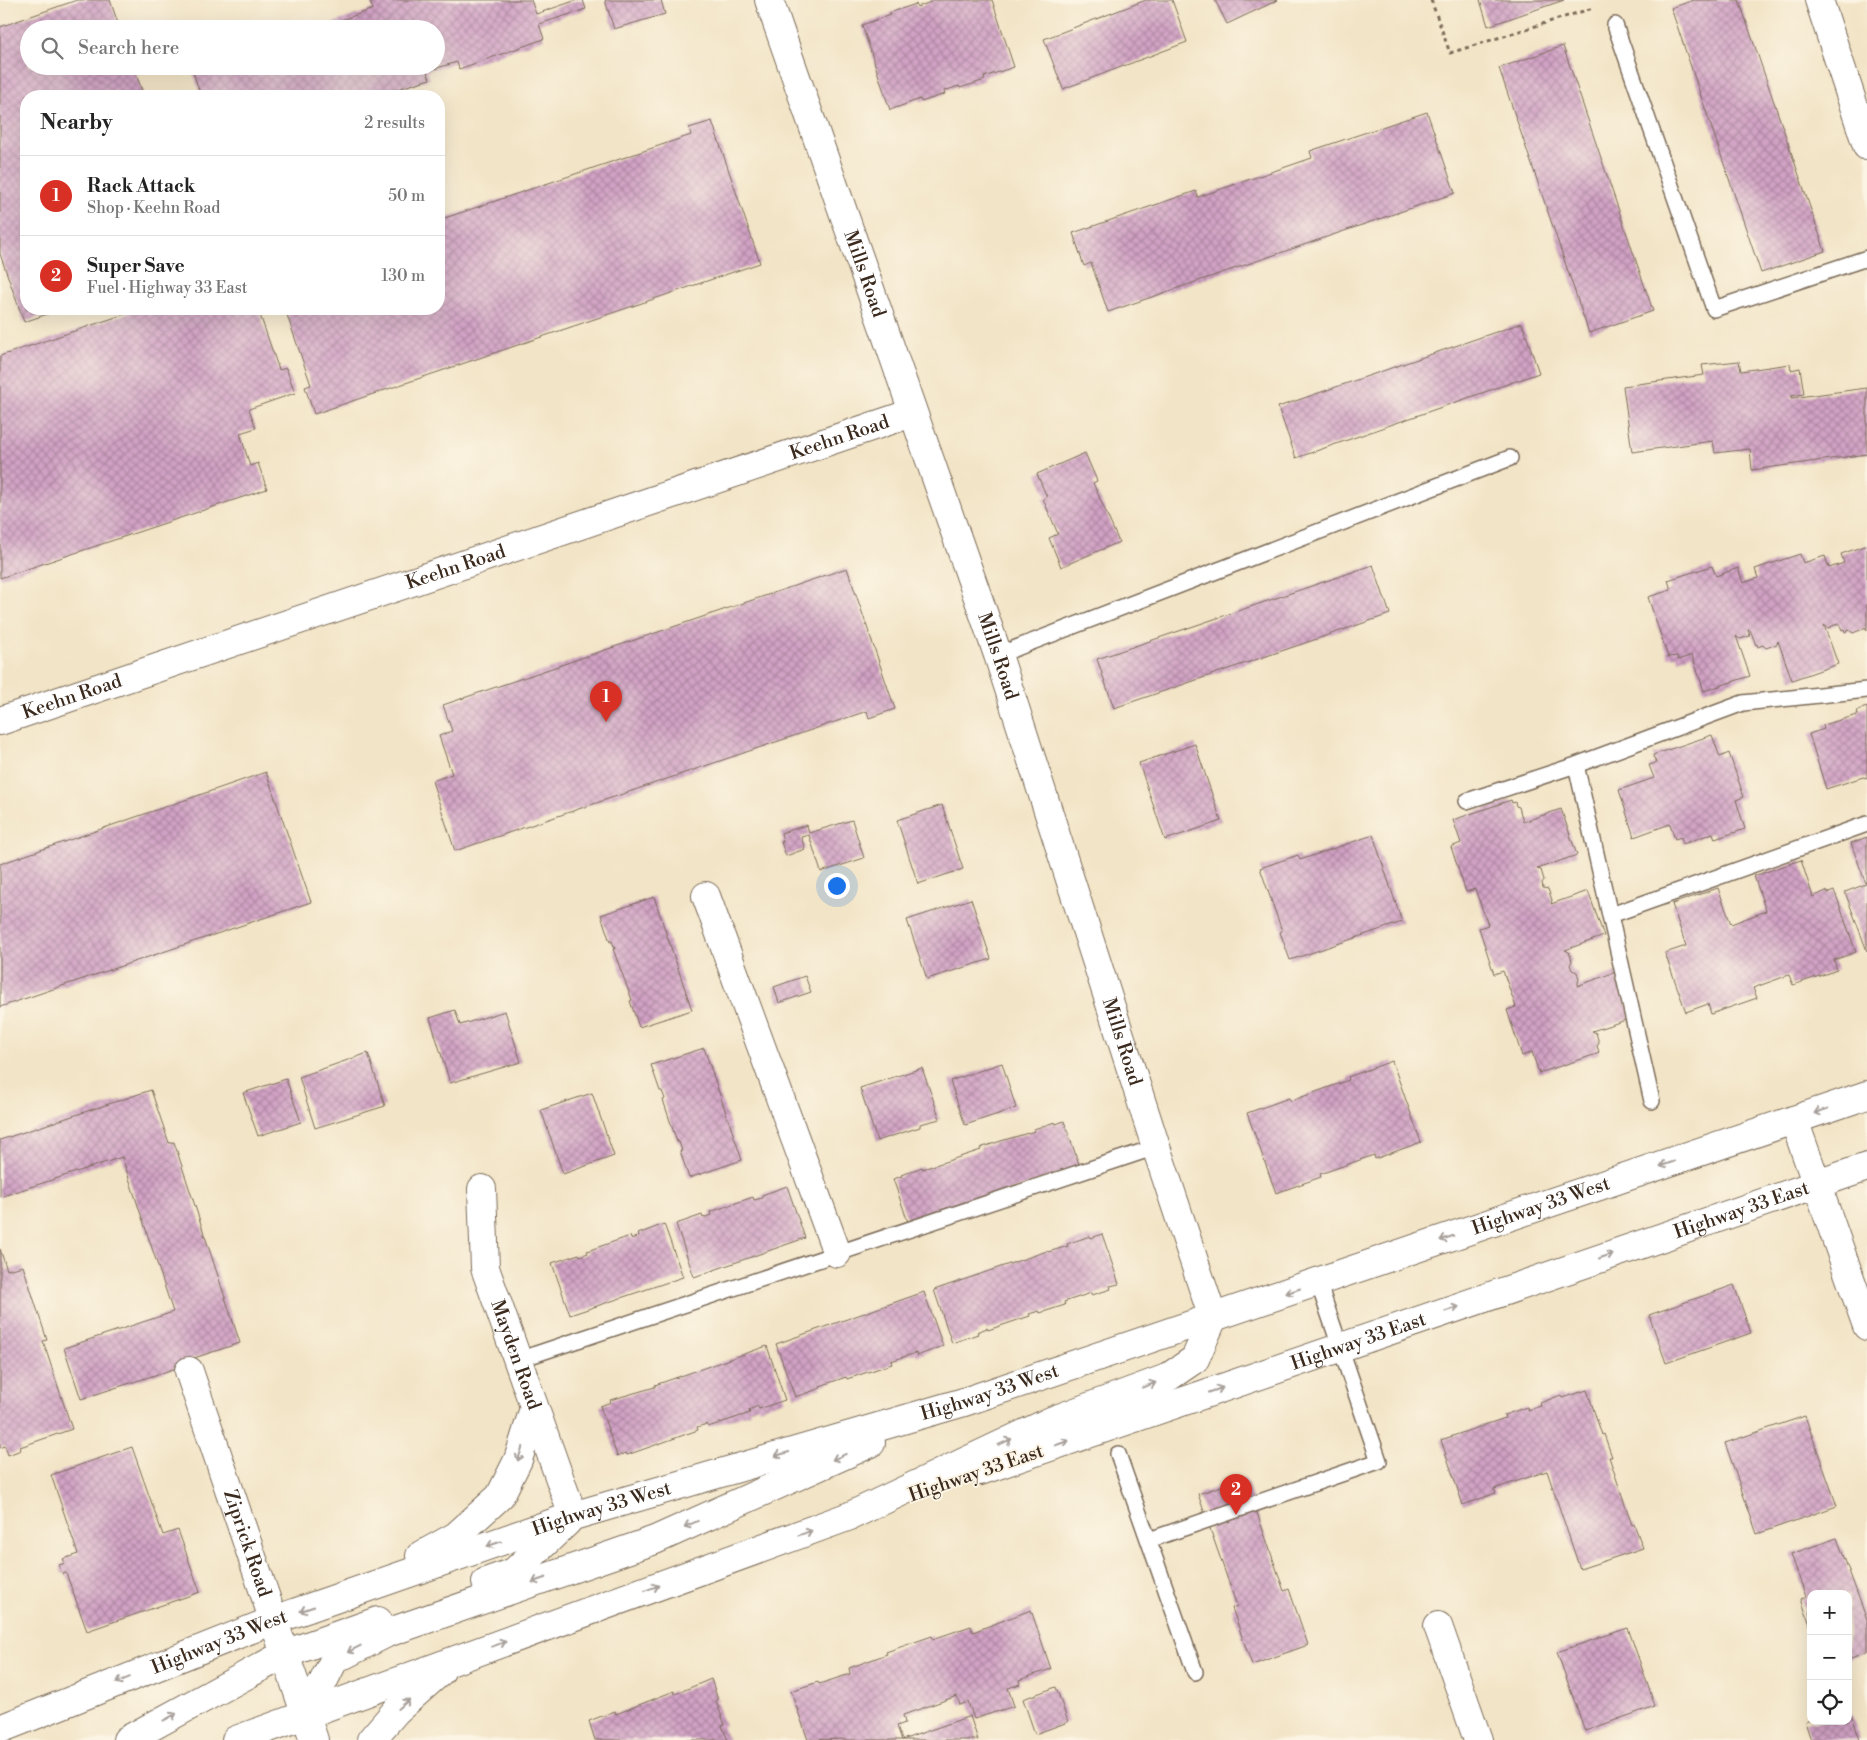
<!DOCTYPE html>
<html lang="en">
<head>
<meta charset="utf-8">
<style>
  :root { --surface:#fff; --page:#f6f6f6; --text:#222; --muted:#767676; --line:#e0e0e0; --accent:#d93025 }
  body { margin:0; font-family:"Libre Bodoni",serif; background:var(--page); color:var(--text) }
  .controls { position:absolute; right:15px; bottom:15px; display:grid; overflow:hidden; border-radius:10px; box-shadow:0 5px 20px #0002 }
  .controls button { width:45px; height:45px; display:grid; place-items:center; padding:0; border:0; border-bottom:1px solid var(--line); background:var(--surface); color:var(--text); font:25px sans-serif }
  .you { position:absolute; left:836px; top:885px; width:18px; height:18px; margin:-12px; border:4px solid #fff; border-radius:50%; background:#1a73e8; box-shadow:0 0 0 8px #1a73e833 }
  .badge { display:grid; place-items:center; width:32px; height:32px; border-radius:50%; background:var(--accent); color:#fff; font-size:16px; font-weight:700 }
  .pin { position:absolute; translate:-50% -41px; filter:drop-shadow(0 1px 2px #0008) }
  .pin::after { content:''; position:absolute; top:26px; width:18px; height:15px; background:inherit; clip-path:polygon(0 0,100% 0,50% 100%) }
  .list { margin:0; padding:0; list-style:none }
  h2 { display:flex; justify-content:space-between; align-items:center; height:65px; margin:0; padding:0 20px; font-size:21px }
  h2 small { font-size:16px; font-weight:400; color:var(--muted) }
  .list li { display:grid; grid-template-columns:32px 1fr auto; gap:15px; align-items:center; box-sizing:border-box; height:80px; padding:0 20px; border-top:1px solid var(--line) }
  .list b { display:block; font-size:19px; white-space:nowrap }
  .list p { margin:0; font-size:16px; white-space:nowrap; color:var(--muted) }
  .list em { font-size:16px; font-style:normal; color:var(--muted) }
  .icon { flex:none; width:28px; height:28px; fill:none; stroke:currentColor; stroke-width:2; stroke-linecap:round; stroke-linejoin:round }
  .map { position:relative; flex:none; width:1867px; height:1740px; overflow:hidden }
  .search { position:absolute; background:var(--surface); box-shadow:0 5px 20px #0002; left:20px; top:20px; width:425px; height:55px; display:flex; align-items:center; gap:12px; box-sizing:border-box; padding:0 18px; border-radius:28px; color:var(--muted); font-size:19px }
  .panel { position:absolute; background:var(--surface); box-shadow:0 5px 20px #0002; left:20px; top:90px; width:425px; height:225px; border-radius:20px }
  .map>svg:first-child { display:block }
</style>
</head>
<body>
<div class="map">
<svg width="1867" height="1740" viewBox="0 0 1867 1740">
  <defs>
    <pattern id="building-cross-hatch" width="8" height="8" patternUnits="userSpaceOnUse" patternTransform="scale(1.25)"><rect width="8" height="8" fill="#d1a2c5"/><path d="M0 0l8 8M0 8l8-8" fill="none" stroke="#ab849f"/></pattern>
  </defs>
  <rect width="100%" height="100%" fill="#fcf5e5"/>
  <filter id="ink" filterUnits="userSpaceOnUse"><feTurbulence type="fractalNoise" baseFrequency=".02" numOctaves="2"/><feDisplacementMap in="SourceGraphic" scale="10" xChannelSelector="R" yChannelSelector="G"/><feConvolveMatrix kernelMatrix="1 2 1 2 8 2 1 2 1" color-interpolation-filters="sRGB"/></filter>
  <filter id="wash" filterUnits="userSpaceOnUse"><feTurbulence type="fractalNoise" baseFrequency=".0096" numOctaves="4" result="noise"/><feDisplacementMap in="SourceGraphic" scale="20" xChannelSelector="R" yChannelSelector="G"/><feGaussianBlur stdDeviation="1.12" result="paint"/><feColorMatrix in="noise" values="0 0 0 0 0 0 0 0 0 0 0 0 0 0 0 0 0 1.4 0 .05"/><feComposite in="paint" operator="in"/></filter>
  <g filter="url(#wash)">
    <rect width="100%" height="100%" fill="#f2e4c6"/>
    <g id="blocks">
      <path fill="url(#building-cross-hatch)" d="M77,0H110L120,29H29V66H133L144,96H26V309H62L24,322L0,254V27Z
        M378,0H531L536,14L577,0H583L586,9L539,24L544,39L459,69L457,62L427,71L430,79L375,96H201L191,66H436V29H316L373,9L370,2Z
        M605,0H661L665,14L614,29Z
        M930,0H992L1014,67L984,77L985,80L960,88L959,86L944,91L945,94L921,102L920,99L890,110L862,25L890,15L889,13L916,4L917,7L931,2Z
        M1146,0H1172L1187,42L1063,89L1044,39Z
        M1215,0H1278L1227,24Z
        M1480,0H1564L1488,26Z
        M1694,0H1739L1825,251L1761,273L1671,8Z
        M1563,46L1653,311L1589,333L1499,68Z
        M1427,112L1455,193L1108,312L1091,263L1084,266L1073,233L1196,191L1198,197L1312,158L1310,151Z
        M712,121L760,263L314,414L305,387L311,385L285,309H439V220L691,135L689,128Z
        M140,309H258L279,370L286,368L295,393L249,409L256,428L240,433L250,466L258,463L267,489L0,578V356Z
        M1522,323L1539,373L1296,458L1278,407Z
        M1739,361L1741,371L1790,364L1791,370L1800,368L1804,394L1791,396V398L1867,388V454L1752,470L1750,449L1715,453L1713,441L1632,452L1623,386L1704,375L1702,365Z
        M1085,453L1097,481L1093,483L1119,542L1061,567L1049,538L1058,534L1043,499L1047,497L1037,474Z
        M1867,545V631L1865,627L1863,629L1853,633L1849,630L1845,632L1844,629L1842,630L1839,623L1828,628L1824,625L1838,664L1792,680L1778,641L1777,644L1766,648L1763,645L1758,647L1757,644L1756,645L1750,630H1748L1750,636L1740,639L1736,636L1750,676L1704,691L1692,655L1678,660L1677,656L1668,657L1648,597L1671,590L1668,580L1712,566L1716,576L1738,568L1743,583L1758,578L1755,569L1800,554L1803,563L1825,556L1829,568L1844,563L1841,554Z
        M1373,565L1390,614L1114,708L1097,659Z
        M847,568L895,709L869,718L867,711L455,851L432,781L452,774L439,736L452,731L443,705Z
        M1867,707V778L1863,777L1826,789L1809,734L1824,729L1823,725L1857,715L1858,710Z
        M1712,735L1720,757L1729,753L1744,797L1736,800L1745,829L1715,839L1713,833L1683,844L1681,837L1675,839L1670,824L1634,837L1619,790L1654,778L1649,765L1656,763L1653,755Z
        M1195,744L1221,821L1165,840L1139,763Z
        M266,772L311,902L0,1007V864Z
        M1511,800L1512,803L1515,802L1516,806L1519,807L1523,822L1561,809L1577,855L1537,869L1541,870L1544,880L1542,883L1543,888L1548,889L1552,900L1551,904L1588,891L1604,936L1565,950L1569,952L1572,961L1570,965L1572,970L1577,972L1579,979L1577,986L1616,972L1632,1018L1592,1031L1596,1033L1599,1043L1597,1046L1599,1052L1597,1054L1539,1073L1532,1052L1522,1056L1507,1010L1516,1007L1503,971L1494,974L1479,928L1488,925L1475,889L1466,892L1451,847L1461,843L1453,820Z
        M942,805L963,869L918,884L897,820Z
        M852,820L864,858L821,872L809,835L801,837L805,849L786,856L781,842H783L781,833L807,825L809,833Z
        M1373,835L1402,922L1290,960L1280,932L1282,931L1260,868L1298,855L1300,860Z
        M1867,837V951L1845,892L1866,884L1851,843Z
        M1801,860L1813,897L1826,891L1829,893L1834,891L1836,895L1856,952L1834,960L1837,970L1793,985L1789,975L1753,988L1757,998L1711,1014L1708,1004L1686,1012L1665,953L1686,946L1672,904L1718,888L1731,924L1766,911L1754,876Z
        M654,897L692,1010L639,1027L630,1001L632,1000L613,949H615L612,941L610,942L601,915Z
        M971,899L991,959L927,979L907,920Z
        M805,976L811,992L779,1003L774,987Z
        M455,1010L460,1025L505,1011L521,1062L450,1083L430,1018Z
        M704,1048L742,1160L689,1178L680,1151H682L679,1142H677L663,1100L665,1099L662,1091H660L651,1065Z
        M368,1053L385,1106L315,1128L299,1077Z
        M1392,1061L1421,1142L1375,1159L1374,1155L1320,1174L1321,1177L1276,1193L1247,1113L1289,1098L1291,1101L1349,1080L1348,1077Z
        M1002,1063L1016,1108L965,1125L950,1081Z
        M922,1068L940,1119L920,1124V1127L877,1141L860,1088Z
        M286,1079L301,1122L258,1136L243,1093Z
        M151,1090L169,1143L174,1142L240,1343L191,1359L192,1363L81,1399L64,1348L173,1312L122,1157L0,1197V1140Z
        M592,1093L614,1156L563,1174L541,1110Z
        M1064,1121L1080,1167L909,1225L893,1179L902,1176L901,1175L922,1167L923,1169L981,1150L980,1148L1001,1141L1035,1131L1034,1129L1055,1122L1056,1124Z
        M787,1186L805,1238L694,1277L676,1224L702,1215L703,1218L711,1215L710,1212L753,1197L754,1200L762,1198V1195Z
        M664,1224L683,1277L570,1315L552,1263L579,1254L580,1256L588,1253L587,1251L630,1236L631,1239L639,1236L638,1234Z
        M1102,1234L1119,1284L1110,1286L1111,1289L1092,1295L1091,1293L1064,1302L1065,1305L1040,1313L1039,1311L1029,1314L1030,1316L988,1330L987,1328L977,1332L978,1334L952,1343L934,1290L1047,1251L1048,1252L1068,1246L1067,1244L1090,1236L1091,1238Z
        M0,1249L7,1270L23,1266L47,1340L43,1341L72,1429L20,1447L21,1450L8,1455L5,1446L0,1448Z
        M1734,1285L1751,1333L1666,1363L1649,1315Z
        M924,1292L943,1346L917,1356L916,1353L891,1361L892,1364L847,1379L846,1377L820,1386L821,1388L795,1397L776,1344Z
        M767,1346L785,1400L759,1409L758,1406L749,1410L750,1413L708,1427L707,1424L697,1427L698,1430L627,1455L626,1453L617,1456L600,1406L611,1402L610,1400L655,1387V1385Z
        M1587,1390L1602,1435L1604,1434L1612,1457H1609L1632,1525L1634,1524L1643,1548L1580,1569L1547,1471L1494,1489L1496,1493L1463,1505L1441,1440L1505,1418L1504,1415L1527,1407L1528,1410L1541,1406L1540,1403L1561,1395L1562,1398Z
        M1805,1416L1837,1506L1757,1534L1725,1443Z
        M132,1447L163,1535L178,1530L200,1592L87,1631L66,1573L62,1574L59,1565L65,1563L63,1559L78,1554L51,1475Z
        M1245,1478L1284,1591L1289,1589L1308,1645L1252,1665L1232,1608L1237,1606L1198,1494Z
        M1837,1538L1867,1620V1652L1848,1659V1594H1811L1810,1625L1801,1599L1806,1597L1791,1554Z
        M1031,1610L1051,1669L1019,1680L1020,1684L1008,1688L1014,1706L974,1719L968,1702L960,1705L957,1696L903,1715L905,1723L897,1726L902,1740L970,1716L978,1740H843L842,1739L808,1740L791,1691L818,1682L819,1684L850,1674L849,1668L887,1654L886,1652L932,1636L933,1639L971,1626L973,1632Z
        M1628,1628L1655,1706L1585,1731L1557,1652Z
        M711,1679L718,1700L716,1701L725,1725L722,1726L728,1740H595L589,1721L615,1711L616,1714L674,1691L675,1694Z
        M1056,1687L1068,1722L1035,1734L1023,1699Z
        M1849,1707L1860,1740H1811L1805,1722L1811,1720V1721H1848Z"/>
    </g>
  </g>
  <g filter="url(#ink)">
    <use href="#blocks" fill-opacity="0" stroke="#7b6b59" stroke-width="1"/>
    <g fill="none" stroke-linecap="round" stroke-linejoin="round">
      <defs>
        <path id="service" d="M1615,25L1714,309L1867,258
          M998,655L1510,458
          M1576,765L1652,1101
          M1467,801L1576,765L1743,703L1867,690
          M1611,915L1867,824
          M518,1360L1156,1147
          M1118,1454L1195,1672
          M1149,1540L1379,1461L1318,1282"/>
        <g id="minor">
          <path id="s1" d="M769,0L998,655L1156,1147L1213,1318"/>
          <path d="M1819,0L1867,146"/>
          <path id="s2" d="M0,721L912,413"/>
          <path d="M706,896L837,1253"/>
          <path d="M1794,1120L1867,1326"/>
          <path id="s3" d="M482,1189L485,1268L573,1516"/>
          <path id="s4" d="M189,1371L306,1716"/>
          <path d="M1438,1626L1478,1740"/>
        </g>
        <g id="primary">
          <path id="s5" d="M980,1471L1867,1167"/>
          <path d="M420,1556L456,1536L500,1496L518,1460L534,1408"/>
          <path d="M486,1582L514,1572L567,1522"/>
          <path id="s6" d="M0,1729L274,1620L573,1516L964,1402L1867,1095"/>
          <path d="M127,1740L285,1654L378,1621"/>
          <path d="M236,1740L850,1516L1051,1421L1167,1378L1195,1359L1213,1318"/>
          <path d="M314,1740L306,1716L334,1660L387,1633L655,1540L871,1443"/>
          <path d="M371,1740L396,1711L441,1671"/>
        </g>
      </defs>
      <use href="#service" stroke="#7b6b59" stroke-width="18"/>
      <use href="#minor" stroke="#7b6b59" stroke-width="30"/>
      <use href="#primary" stroke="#7b6b59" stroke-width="30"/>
      <path stroke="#7b6b59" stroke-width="3" stroke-dasharray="4 4" stroke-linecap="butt" d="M1431,0L1450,53L1593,8"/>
      <use href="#service" stroke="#fff" stroke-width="15"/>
      <use href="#minor" stroke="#fff" stroke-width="28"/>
      <use href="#primary" stroke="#fff" stroke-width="28"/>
    </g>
    <defs><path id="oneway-shaft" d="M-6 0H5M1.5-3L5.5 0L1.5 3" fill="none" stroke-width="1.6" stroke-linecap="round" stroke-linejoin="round" transform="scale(1.25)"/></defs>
    <g stroke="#a79f9a">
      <use href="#oneway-shaft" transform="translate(1821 1111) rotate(161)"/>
      <use href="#oneway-shaft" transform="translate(1667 1164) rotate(161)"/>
      <use href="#oneway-shaft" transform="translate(1447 1238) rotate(161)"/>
      <use href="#oneway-shaft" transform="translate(1606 1256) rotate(-19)"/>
      <use href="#oneway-shaft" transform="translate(1293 1291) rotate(161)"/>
      <use href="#oneway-shaft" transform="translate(1452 1309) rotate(-19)"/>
      <use href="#oneway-shaft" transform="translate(1149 1385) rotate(-20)"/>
      <use href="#oneway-shaft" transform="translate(1216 1390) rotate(-19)"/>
      <use href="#oneway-shaft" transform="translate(1005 1442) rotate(-25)"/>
      <use href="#oneway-shaft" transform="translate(1062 1443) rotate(-19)"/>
      <use href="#oneway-shaft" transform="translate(520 1454) rotate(108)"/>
      <use href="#oneway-shaft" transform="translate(782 1454) rotate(164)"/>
      <use href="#oneway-shaft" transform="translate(839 1457) rotate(156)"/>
      <use href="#oneway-shaft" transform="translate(691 1524) rotate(156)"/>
      <use href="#oneway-shaft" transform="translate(805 1533) rotate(-20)"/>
      <use href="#oneway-shaft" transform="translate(494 1544) rotate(161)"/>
      <use href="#oneway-shaft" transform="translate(539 1580) rotate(161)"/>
      <use href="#oneway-shaft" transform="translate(652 1588) rotate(-20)"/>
      <use href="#oneway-shaft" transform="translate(307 1609) rotate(161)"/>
      <use href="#oneway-shaft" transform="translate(499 1644) rotate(-20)"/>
      <use href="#oneway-shaft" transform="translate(354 1649) rotate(153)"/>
      <use href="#oneway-shaft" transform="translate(123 1680) rotate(158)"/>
      <use href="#oneway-shaft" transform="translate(404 1704) rotate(-41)"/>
      <use href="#oneway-shaft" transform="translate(170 1717) rotate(-28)"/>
    </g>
  </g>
  <g text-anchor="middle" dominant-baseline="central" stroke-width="4" stroke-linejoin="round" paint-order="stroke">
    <g font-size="19" fill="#3b2a1e" stroke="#fcf5e5">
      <text stroke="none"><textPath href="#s1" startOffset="290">Mills Road</textPath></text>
      <text stroke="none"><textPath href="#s2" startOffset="886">Keehn Road</textPath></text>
      <text stroke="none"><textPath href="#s2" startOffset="481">Keehn Road</textPath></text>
      <text stroke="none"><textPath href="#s1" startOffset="695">Mills Road</textPath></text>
      <text stroke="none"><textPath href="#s2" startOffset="76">Keehn Road</textPath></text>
      <text stroke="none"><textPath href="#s1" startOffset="1100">Mills Road</textPath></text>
      <text stroke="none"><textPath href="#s6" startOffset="1628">Highway 33 West</textPath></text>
      <text stroke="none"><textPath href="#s5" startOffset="805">Highway 33 East</textPath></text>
      <text stroke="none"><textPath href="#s5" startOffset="400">Highway 33 East</textPath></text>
      <text stroke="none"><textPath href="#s3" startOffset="171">Mayden Road</textPath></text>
      <text stroke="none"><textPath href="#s6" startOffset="1046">Highway 33 West</textPath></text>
      <text transform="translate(976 1473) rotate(-19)">Highway 33 East</text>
      <text stroke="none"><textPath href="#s6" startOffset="641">Highway 33 West</textPath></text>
      <text stroke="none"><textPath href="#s4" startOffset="182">Ziprick Road</textPath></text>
      <text stroke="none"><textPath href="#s6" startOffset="236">Highway 33 West</textPath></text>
    </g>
  </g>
</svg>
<div class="controls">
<button>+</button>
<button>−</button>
<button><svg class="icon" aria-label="locate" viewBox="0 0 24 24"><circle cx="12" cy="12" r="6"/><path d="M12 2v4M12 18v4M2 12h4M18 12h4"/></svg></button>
</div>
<div class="you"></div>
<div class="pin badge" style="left:606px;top:722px">1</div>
<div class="pin badge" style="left:1236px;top:1515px">2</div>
<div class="search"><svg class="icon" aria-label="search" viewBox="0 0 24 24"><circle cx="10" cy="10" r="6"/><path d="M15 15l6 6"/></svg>Search here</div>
<section class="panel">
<h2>Nearby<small>2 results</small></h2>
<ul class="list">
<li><span class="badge">1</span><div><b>Rack Attack</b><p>Shop · Keehn Road</p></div><em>50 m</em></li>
<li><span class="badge">2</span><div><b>Super Save</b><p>Fuel · Highway 33 East</p></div><em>130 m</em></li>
</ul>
</section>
</div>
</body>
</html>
